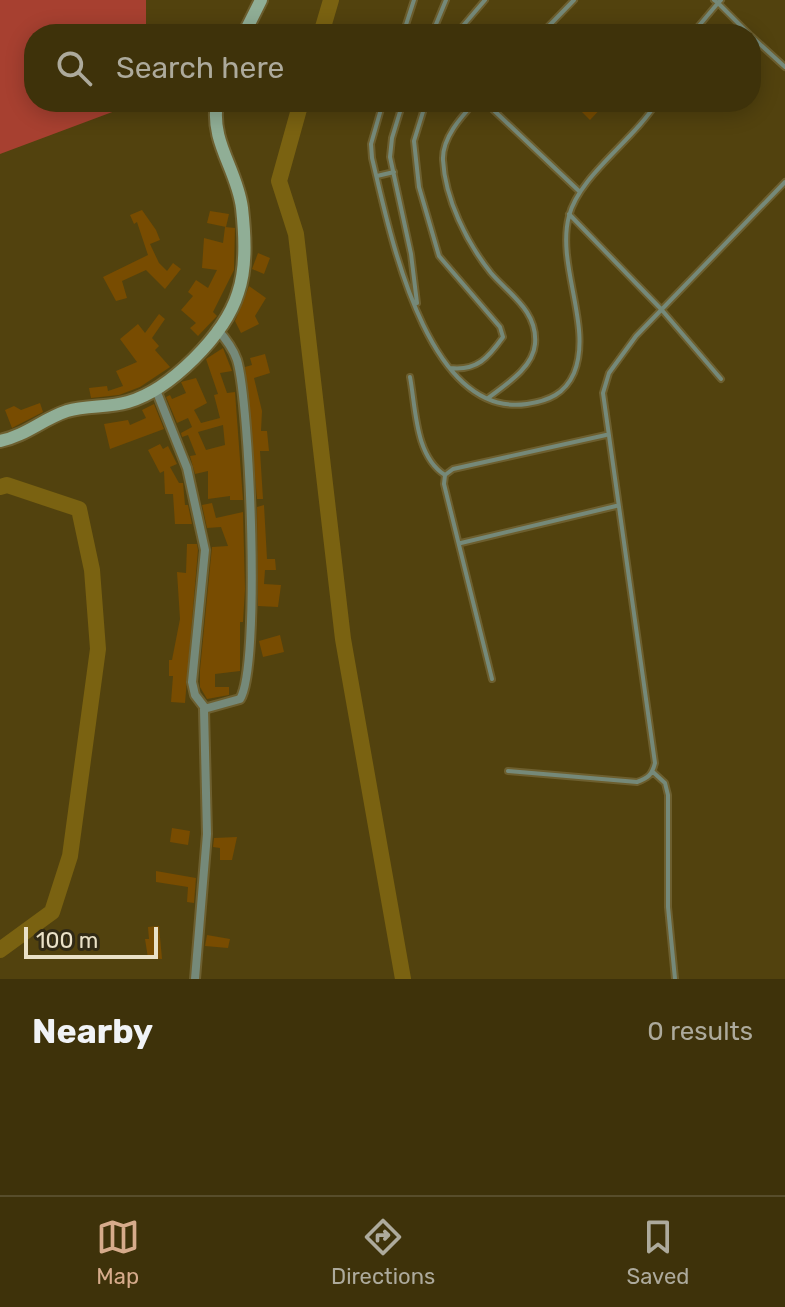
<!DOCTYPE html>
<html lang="en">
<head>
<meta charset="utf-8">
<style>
  :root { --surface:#3e320a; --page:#453a13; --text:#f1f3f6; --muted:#adaa9c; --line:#574d2b; --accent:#d6ab8b }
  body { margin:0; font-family:Rubik,sans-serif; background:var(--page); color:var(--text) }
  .scale { position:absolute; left:24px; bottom:20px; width:134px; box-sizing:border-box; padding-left:8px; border:4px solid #eae1c7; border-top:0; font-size:22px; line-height:28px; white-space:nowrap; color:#eae1c7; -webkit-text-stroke:6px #312a15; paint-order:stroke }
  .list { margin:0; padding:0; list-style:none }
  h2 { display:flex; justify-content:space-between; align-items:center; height:104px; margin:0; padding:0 32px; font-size:34px }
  h2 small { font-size:26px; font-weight:400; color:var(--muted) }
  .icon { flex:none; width:44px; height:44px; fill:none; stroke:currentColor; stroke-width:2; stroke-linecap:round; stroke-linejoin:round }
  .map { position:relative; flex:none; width:785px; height:979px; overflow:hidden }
  .search { position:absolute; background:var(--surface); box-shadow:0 4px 20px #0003; left:24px; right:24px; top:24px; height:88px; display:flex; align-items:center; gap:20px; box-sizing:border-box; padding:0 28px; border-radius:32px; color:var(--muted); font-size:30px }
  .sheet { height:216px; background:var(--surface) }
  nav { display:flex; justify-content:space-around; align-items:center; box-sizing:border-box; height:112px; border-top:2px solid var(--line); background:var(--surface); font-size:22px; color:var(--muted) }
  nav a { display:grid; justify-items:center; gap:4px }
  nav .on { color:var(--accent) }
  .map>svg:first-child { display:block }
</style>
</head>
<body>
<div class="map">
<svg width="785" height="979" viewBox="0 0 785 979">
  <rect width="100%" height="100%" fill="#52420e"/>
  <path fill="#a74030" d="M0,0H146V34H34V102H139L0,154Z"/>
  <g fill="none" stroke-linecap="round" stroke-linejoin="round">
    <path stroke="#7a6211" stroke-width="16" d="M321,34L331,0
      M301,102L279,181L296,234L343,639L403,979
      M0,487L7,485L79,509L92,570L98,649L70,856L52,912L0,950"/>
  </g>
  <path fill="#784c01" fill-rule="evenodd" d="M572,102H607L590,120Z
    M142,210L156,230L160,240L150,244L159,263L167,271L173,263L181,269L165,289L146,270L122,281L127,298L116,301L103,277L148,255L137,222L134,224L130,215Z
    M210,211L229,214L226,227L207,223Z
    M225,227L235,228L234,270L213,312L217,316L198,336L190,328L196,323L181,310L193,296L188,292L196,280L208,288L217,270L202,268L204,238L223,243Z
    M258,253L270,258L264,274L252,269Z
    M249,286L266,298L255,316L259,324L241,333L235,321Z
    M159,314L165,319L152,338L159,346L155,350L170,367L140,387L119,395L91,398L89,388L107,386L108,391L123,386L116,371L137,362L120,339L138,324L145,333Z
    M223,348L232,371L220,373L227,393L235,392L243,500H230V496L208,499V471L195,474L190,456L196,455L188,435L182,437L181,433L192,427L188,418L177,423L166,397L170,395L172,399L186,393L181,382L196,378L207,403L194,410L201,423L220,418L214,395L218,394L206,359ZM223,425L225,445L206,450L198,432Z
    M265,354L270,373L254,378L262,411L261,431H267L269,451H260L263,499H257L245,367L252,365L250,358Z
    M40,403L43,412L12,428L5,410L14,406L21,410Z
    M154,404L164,429L110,449L104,424L128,420L130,425L146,418L142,410Z
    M160,444L163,449L168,446L177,464L170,467L179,483H183L185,505H188L192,524H175L173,494H165L164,471L160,473L148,450Z
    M212,503L216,518L243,512L245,589L243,622H240V671L215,674V687H229V695L207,699L200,687V670L212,547L228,546L221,527L207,528L202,505Z
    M264,505L267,559H275L276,570H265L264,584L281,585L278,607L258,606L257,507Z
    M187,544H197L198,550L185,703L171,702L173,676H169V660H172L180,619L177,572L186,573Z
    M280,635L284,652L263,657L259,641Z
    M172,828L190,831L188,845L170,842Z
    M237,837L232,860H220V848L213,847L214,838Z
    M156,871L196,878L194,903L187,902L188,887L156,882Z
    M159,926L162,959L148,958L145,939H149L148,927Z
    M207,935L230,939L228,948L205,946Z"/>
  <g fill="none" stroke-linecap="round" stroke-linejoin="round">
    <defs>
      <path id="service" d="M714,0L718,3L721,0
        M403,34L414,0
        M432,34L446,0
        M456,34L485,0
        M541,34L574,0
        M692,34L718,3L749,34
        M751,36L785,67
        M383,102L371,144L372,158C389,228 425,419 527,404C548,401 565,394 574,373C593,327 556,265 569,216C579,176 634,140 657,102
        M403,102L392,138L390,157L411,254L417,303
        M426,102L414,141L419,187L439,256L500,327L503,337C488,358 477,371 450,368
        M475,102C461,117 442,138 443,160C445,199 467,243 491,273C509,294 538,311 535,344C533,368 505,385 488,398
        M485,102L580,192
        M377,176L394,172
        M569,214L661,309L721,379
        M410,377C416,409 415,456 445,475
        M461,543L616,506
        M492,679L444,484L445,475L453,469L606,435
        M508,771L637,782C648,778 652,775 655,763L603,393L609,373L636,336L785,182
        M653,772L665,783L668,795V907L675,979"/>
      <path id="minor" d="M156,390L187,468L205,550L192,682L195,695L205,708
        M195,979L207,834L204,709L240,699C261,667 250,403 237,360C233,348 226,339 217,329"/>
      <path id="secondary" d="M244,34L261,0
        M0,441C25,436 43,419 67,411C87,405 108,408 128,402C170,390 225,335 238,293C247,267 245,235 242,208C237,169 210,142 217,102"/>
    </defs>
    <use href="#service" stroke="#6d5f2f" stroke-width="8"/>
    <use href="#minor" stroke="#6d5f2f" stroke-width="12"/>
    <use href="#secondary" stroke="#6d5f2f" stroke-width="16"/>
    <use href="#service" stroke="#758979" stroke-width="4"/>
    <use href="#minor" stroke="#758979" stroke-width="8"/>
    <use href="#secondary" stroke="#90ae96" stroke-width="12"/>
  </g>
</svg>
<div class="scale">100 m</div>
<div class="search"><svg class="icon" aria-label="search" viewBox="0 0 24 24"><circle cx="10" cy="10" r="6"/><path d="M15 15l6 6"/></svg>Search here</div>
</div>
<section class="sheet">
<h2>Nearby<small>0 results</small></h2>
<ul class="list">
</ul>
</section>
<nav>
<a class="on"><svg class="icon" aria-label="map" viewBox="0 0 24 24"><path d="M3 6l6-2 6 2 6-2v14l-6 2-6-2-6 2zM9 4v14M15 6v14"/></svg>Map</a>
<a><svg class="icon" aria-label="directions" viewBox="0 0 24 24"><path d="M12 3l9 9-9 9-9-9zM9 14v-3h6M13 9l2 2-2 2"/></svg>Directions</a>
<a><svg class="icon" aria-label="saved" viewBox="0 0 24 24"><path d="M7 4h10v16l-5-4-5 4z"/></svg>Saved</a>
</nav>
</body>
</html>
